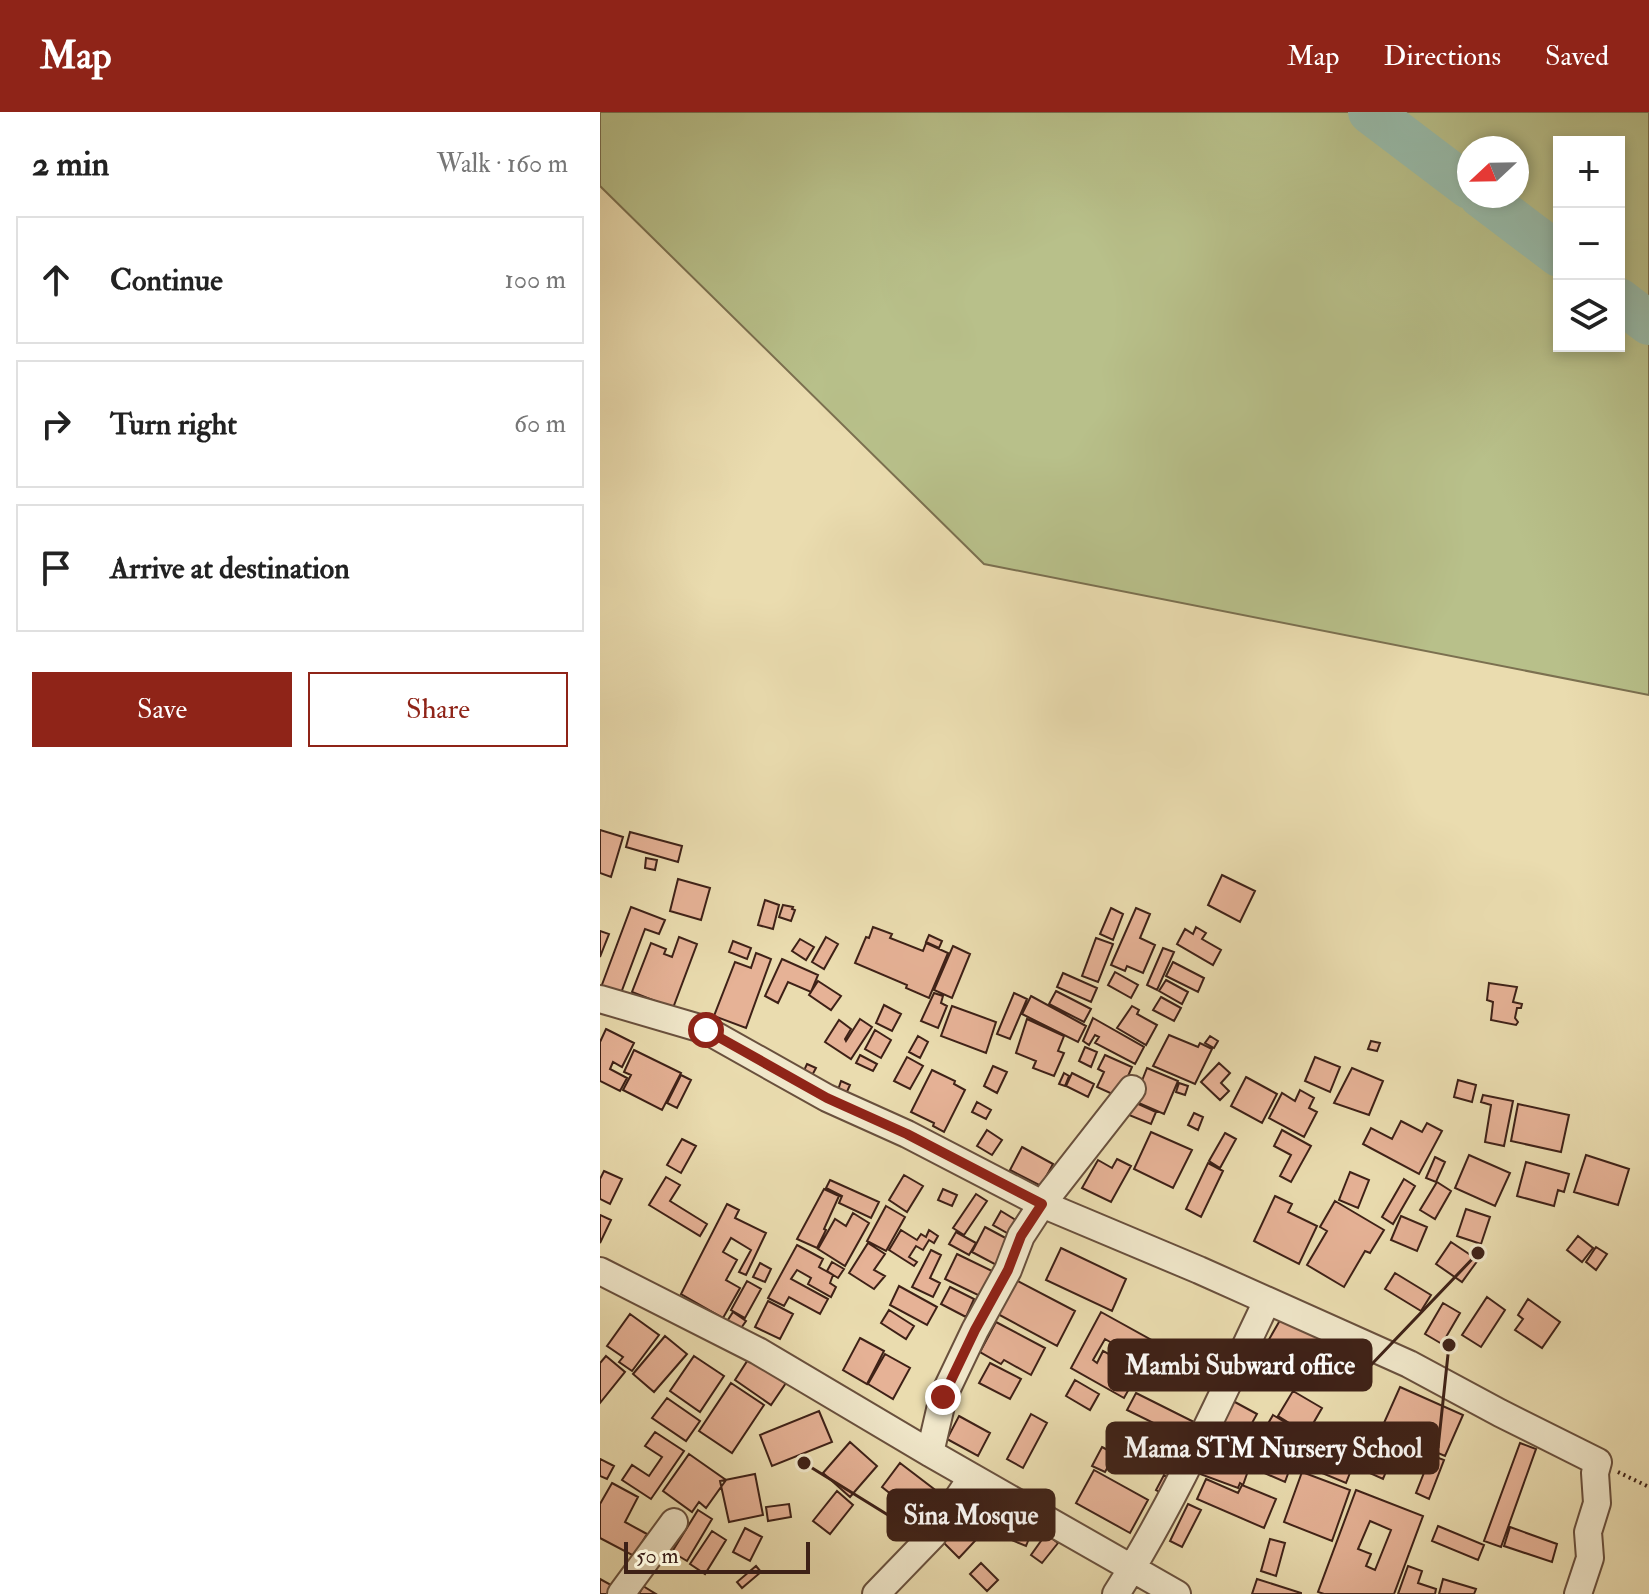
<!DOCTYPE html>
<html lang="en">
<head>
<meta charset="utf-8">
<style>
  :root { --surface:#fff; --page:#f2f2f2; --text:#222; --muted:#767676; --line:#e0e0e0; --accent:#8f2418 }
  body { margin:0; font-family:"IM FELL Double Pica",serif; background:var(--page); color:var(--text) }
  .controls { position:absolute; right:24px; top:24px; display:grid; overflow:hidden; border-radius:0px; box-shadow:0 4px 12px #0003 }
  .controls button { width:72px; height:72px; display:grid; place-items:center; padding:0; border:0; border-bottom:2px solid var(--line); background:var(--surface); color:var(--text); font:40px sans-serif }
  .compass { position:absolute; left:857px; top:24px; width:72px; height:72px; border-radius:50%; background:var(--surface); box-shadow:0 4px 12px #0003; rotate:248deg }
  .scale { position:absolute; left:24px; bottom:20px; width:186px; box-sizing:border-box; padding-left:8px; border:4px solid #3e2117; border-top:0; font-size:22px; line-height:28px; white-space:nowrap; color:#3e2117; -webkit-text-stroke:6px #f1e8cb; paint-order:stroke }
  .stop { position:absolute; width:24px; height:24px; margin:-18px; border:6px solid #8f2418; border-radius:50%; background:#fff }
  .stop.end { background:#8f2418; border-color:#fff; box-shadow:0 2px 8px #0008 }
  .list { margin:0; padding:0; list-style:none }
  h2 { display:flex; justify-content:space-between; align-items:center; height:104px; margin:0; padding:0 32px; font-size:34px }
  h2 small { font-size:26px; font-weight:400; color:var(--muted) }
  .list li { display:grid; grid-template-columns:52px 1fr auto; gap:24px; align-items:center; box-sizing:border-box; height:128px; margin:0 16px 16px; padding:0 16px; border:2px solid var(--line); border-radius:0px }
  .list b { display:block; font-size:30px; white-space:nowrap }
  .list em { font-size:26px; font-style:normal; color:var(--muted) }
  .actions { display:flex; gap:16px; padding:24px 32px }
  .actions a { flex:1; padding:18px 0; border:2px solid var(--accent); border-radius:0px; text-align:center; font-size:28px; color:var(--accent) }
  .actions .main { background:var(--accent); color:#fff }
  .icon { flex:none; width:44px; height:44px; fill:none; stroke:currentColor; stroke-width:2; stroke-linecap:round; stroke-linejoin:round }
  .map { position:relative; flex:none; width:1049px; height:1482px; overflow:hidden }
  header { display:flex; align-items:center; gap:48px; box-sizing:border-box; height:112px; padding:0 40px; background:var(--accent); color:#fff }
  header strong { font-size:38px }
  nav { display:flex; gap:44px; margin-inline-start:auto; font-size:28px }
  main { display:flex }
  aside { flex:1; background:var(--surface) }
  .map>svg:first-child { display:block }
</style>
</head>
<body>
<header>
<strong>Map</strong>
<nav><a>Map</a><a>Directions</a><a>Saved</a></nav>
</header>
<main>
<aside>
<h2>2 min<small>Walk · 160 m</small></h2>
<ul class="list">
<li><svg class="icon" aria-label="ahead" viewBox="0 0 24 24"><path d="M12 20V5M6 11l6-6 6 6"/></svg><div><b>Continue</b></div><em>100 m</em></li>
<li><svg class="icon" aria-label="right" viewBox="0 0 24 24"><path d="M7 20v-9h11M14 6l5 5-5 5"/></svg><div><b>Turn right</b></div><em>60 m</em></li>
<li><svg class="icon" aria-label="arrive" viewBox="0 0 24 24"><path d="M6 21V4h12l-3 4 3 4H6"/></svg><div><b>Arrive at destination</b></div></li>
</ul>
<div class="actions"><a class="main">Save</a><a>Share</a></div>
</aside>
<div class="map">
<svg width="1049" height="1482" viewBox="0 0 1049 1482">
  <rect width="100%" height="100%" fill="#eadcaf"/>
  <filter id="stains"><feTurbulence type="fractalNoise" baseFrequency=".0025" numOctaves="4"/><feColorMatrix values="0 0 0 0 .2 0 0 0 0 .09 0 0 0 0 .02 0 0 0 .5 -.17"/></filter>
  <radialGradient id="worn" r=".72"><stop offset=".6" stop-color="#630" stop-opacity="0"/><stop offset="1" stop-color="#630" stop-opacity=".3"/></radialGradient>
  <path fill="#b8c08a" stroke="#7b7050" stroke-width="2" fill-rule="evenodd" d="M0,0H1049V583L384,452L0,74ZM959,30H1019V234H959ZM869,36H917V84H869Z"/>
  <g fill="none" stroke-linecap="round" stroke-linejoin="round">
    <path stroke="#98bcab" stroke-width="44" d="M770,0L869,75
      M881,84L959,143
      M1019,188L1049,211"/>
  </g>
  <path fill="#e6b296" stroke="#3e2117" stroke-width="2" fill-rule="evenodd" d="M0,718L23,725L11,765L0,761Z
    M30,720L82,734L78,750L26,735Z
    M46,746L57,748L55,758L45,756Z
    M622,763L655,779L640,810L608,793Z
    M78,767L110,776L101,808L70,799Z
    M165,788L179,793L173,817L158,813Z
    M183,793L193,795L192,797L195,798L191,809L179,805Z
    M31,795L65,808L59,822L45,817L18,889L0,878Z
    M511,796L523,802L513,828L500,822Z
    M536,796L550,802L540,826L555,833L543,861L527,854L525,859L511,853Z
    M273,815L292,822L290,826L323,839L326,831L348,841L329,886L306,876L307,873L255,851L266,825L269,826Z
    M596,815L606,821L602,827L621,838L613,853L577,832L585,817L593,822Z
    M0,819L9,822L0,845Z
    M329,823L342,829L339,836L326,830Z
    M79,825L97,832L73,896L32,880L51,831L66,837L64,842L72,845Z
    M226,825L238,832L224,857L212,850Z
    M496,826L513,832L498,870L482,864Z
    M200,827L214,835L206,848L192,839Z
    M133,829L151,836L147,847L129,840Z
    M353,834L370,842L352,886L334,878Z
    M563,836L574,840L557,878L547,873Z
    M156,841L171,847L146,916L114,904L135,850L151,856Z
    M182,847L218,863L211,880L188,870L178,891L165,884Z
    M573,850L604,866L598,880L566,864Z
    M515,860L538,873L531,886L508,873Z
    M463,861L497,876L491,890L457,875Z
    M566,868L588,880L582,892L559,879Z
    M218,869L241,884L231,898L209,883Z
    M889,871L917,875L913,890L922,892L921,896H917L915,906L918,910L916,913L891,908L893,890L887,888Z
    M456,879L491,897L484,910L449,892Z
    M334,881L343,884L341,891L347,894L338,916L321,909Z
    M414,881L427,887L410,927L397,922Z
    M431,884L486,914L478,930L422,902Z
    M561,885L581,896L574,909L553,898Z
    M284,893L301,902L292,919L276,911Z
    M352,894L396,910L386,941L341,924Z
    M532,894L539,898L537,902L557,913L546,933L517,916Z
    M493,906L544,935L535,952L495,931L499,925L495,923L489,933L483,929Z
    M260,907L272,915L251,947L225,930L239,908L251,917L245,927L246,929Z
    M427,907L464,924L458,939L464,941L454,964L433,956L436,949L416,941Z
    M6,917L34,931L22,955L13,950L10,957L27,966L20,979L0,969V930Z
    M275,918L291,928L281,946L265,937Z
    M569,923L598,935L600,931L612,937L595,972L553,954Z
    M318,924L328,930L320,946L309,940Z
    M610,924L618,929L614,936L605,931Z
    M771,929L780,931L777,939L768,937Z
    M485,935L497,940L491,955L479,949Z
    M34,938L81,961L62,998L23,978L31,963L24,960Z
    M260,943L277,952L273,959L256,951Z
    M505,943L532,955L519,985L497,975L504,960L498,957Z
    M307,945L323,954L310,977L294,969Z
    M715,945L740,955L730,980L705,969Z
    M619,951L630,961L621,971L629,979L620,988L601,970Z
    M207,952L216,956L209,969L201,965Z
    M393,954L407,960L397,981L384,974Z
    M547,956L578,969L564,1002L534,989Z
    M752,956L783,969L769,1003L734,991Z
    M332,958L355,969L354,972L365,978L344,1020L333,1014L334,1011L311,1000Z
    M464,961L469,964L465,974L459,972Z
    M472,961L494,972L488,985L466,974Z
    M81,963L91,968L77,996L67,991Z
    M646,965L677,982L662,1011L631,994Z
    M858,968L876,973L872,990L854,985Z
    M241,969L250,973L245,984L237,981Z
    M579,971L588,974L585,983L576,980Z
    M700,978L714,986L709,996L717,1000L704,1025L669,1006L682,981L695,989Z
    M883,983L913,989L904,1034L885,1030L891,993L881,990Z
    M377,990L391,998L386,1007L372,1000Z
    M534,990L556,1000L551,1012L529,1003Z
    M918,992L969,1003L961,1040L911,1029Z
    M594,1001L603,1005L598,1018L588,1013Z
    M801,1009L822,1020L827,1011L842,1019L819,1062L763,1032L771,1016L792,1027Z
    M387,1018L402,1028L392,1043L377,1034Z
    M682,1018L711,1034L691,1070L680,1064L691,1043L674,1034Z
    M551,1020L592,1038L573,1076L534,1057Z
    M625,1021L636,1027L620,1056L609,1049Z
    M82,1027L96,1034L81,1061L67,1053Z
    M422,1035L453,1052L441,1074L410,1058Z
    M869,1043L910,1061L895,1094L855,1076Z
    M986,1043L1029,1057L1018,1093L974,1080Z
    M835,1045L845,1050L836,1070L826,1066Z
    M517,1047L531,1054L511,1090L482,1076L498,1048L512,1056Z
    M926,1050L969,1062L964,1080L958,1078L954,1094L917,1084Z
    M608,1051L623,1059L601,1105L586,1097Z
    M4,1059L22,1067L10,1092L0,1087V1067Z
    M750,1060L769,1068L758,1096L739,1088Z
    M304,1063L323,1074L307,1100L289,1088Z
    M66,1065L80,1073L70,1089L107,1112L100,1124L49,1093Z
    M804,1067L815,1074L793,1112L782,1105Z
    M230,1068L279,1090L271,1106L239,1091L242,1084L226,1076Z
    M837,1070L851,1079L835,1107L820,1098Z
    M224,1077L239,1084L224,1117L226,1118L217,1136L197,1127Z
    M343,1077L357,1083L352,1094L338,1088Z
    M376,1082L387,1089L364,1123L353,1116Z
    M675,1084L692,1092L688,1100L717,1114L699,1152L654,1129Z
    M735,1089L784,1118L770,1141L765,1139L744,1175L707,1153L727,1119L720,1115Z
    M127,1092L139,1098L135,1106L166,1121L146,1163L139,1160L151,1138L131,1126L123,1140L137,1148L126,1168L140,1176L123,1206L81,1182Z
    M286,1094L305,1105L286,1139L267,1129Z
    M866,1097L890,1105L881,1132L857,1124Z
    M401,1099L424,1113L416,1126L393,1113Z
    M253,1101L269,1111L245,1154L218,1137L235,1107L246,1114Z
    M0,1103L11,1108L0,1131Z
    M801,1104L827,1115L817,1139L791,1128Z
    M385,1115L415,1131L402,1156L372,1140Z
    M301,1118L317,1128L321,1122L326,1125L329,1118L338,1124L334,1131L329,1128L323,1138L316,1134L309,1145L317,1150L314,1154L289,1138Z
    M356,1120L376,1131L369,1143L349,1132Z
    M978,1124L993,1136L982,1150L967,1138Z
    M851,1130L878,1148L862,1170L836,1152Z
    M268,1131L285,1142L274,1158L285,1164L274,1177L249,1161Z
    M197,1133L223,1147L219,1155L233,1163L230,1171L236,1175L231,1185L208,1172L211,1166L197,1158L191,1167L228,1187L220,1202L189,1185L184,1194L168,1186Z
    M996,1135L1007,1142L996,1158L986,1150Z
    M461,1136L526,1167L512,1199L446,1168Z
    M331,1138L341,1143L330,1166L340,1171L333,1185L312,1175Z
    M357,1142L394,1160L382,1185L345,1167Z
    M232,1150L244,1157L238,1166L227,1159Z
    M160,1151L171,1157L165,1170L153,1165Z
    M795,1161L831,1183L821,1199L785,1177Z
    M414,1167L475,1199L457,1234L396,1201Z
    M147,1169L161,1177L145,1206L131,1198Z
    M299,1174L337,1195L327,1213L290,1193Z
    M350,1175L374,1187L366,1205L341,1192Z
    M887,1185L905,1198L881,1235L862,1223Z
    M928,1187L960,1210L942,1236L915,1218L923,1207L918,1203Z
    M168,1189L193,1202L180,1227L155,1215Z
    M843,1191L860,1201L842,1232L825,1222Z
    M289,1198L314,1214L306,1227L281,1211Z
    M133,1200L146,1209L139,1219L126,1211Z
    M501,1200L555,1230L545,1250L505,1227L493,1248L497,1251L503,1239L539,1259L524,1286L471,1256Z
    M30,1202L59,1223L32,1259L19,1250L23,1245L7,1234Z
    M683,1203L736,1234L727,1249L711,1240L692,1272L656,1250Z
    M396,1210L445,1236L431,1263L404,1248L401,1252L380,1240Z
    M65,1224L87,1242L54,1280L33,1262Z
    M260,1226L284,1239L267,1272L243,1258Z
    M285,1242L310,1256L293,1287L268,1272Z
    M151,1243L188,1268L171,1293L135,1268Z
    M6,1244L25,1260L0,1291V1251Z
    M94,1244L124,1264L100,1300L70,1279Z
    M390,1251L421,1267L410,1287L379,1271Z
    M475,1268L499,1282L490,1298L466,1284Z
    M131,1271L164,1293L132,1341L99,1319Z
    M800,1275L863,1303L845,1344L826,1336L817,1356L792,1345L783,1367L763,1358ZM817,1323L824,1326L818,1336L812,1333Z
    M693,1279L722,1296L707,1322L678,1304Z
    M536,1281L596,1311L588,1328L527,1298Z
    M67,1286L100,1309L86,1329L52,1306Z
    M633,1289L657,1302L642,1329L618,1316Z
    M219,1299L232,1330L172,1354L160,1323Z
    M431,1302L447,1311L423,1356L407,1347Z
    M673,1303L706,1323L694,1344L682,1336L687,1329L666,1315Z
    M359,1304L390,1321L378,1344L347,1327Z
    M55,1320L84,1339L51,1387L22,1368L32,1353L49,1364L62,1345L45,1334Z
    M614,1327L654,1342L643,1373L640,1371L638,1376L600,1362Z
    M250,1330L277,1354L250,1385L223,1361Z
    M715,1330L755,1348L746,1371L705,1354Z
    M920,1331L936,1337L901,1435L884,1429Z
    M502,1335L515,1342L505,1360L492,1354Z
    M89,1342L126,1368L106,1396L99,1390L92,1400L63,1379Z
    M658,1343L690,1356L685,1370L653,1356Z
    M831,1343L844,1348L829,1387L816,1381Z
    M0,1347L14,1354L7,1367L0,1364Z
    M300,1351L334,1377L316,1402L282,1375Z
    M494,1358L548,1388L530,1421L476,1391Z
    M702,1360L750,1378L732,1429L684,1410Z
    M155,1362L163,1403L129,1410L120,1369Z
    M564,1363L571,1368L563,1382L556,1378Z
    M606,1367L638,1381L642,1373L676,1387L664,1416L597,1387Z
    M12,1371L38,1385L25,1410L47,1422L34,1444L0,1426V1392Z
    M756,1378L823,1404L794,1482H724L718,1480ZM770,1409L791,1418L775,1458L766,1454L771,1442L758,1437Z
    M237,1379L253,1393L230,1422L213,1409Z
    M376,1379L400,1402L359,1446L343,1430L366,1406L358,1398Z
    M189,1392L191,1405L168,1409L166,1395Z
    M588,1392L601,1398L582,1435L570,1429Z
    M98,1398L112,1407L87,1449L72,1440Z
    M410,1404L434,1414L426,1434L402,1424Z
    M838,1414L884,1433L878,1448L832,1429Z
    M910,1415L957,1432L952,1450L904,1434Z
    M145,1416L162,1425L150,1449L133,1440Z
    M112,1419L126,1428L105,1462L90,1452Z
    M446,1422L458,1431L442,1451L431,1443Z
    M670,1427L685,1431L676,1464L661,1459Z
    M381,1451L398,1468L387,1479L370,1462Z
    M156,1454L161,1460L142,1476L137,1470Z
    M808,1454L822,1459L818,1471L836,1477L835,1482H798Z
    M0,1467L13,1474L8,1482H0Z
    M657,1467L701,1481V1482H652Z
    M843,1467L876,1477L874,1482H839Z
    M43,1474L56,1482H39Z"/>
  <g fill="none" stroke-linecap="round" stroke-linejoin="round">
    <defs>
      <path id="minor" d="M0,887L106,918L227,986L307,1022L442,1092L599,1158L809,1252L900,1301L998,1350L995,1361L997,1391L988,1420L990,1446L978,1482
        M0,1159L158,1239L330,1341L577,1482
        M330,1341L343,1285L375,1218L408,1158L421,1124L442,1092L532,977
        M21,1482L74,1410
        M276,1482L333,1423L372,1365
        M516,1482C575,1389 620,1287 667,1189"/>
    </defs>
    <use href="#minor" stroke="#69503d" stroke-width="30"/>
    <path stroke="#3e2117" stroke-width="4" stroke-dasharray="2 4" stroke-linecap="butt" d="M1018,1360L1049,1375"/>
    <use href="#minor" stroke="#f1e8cb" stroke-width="26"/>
  </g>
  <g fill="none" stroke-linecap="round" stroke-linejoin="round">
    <path stroke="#8f2418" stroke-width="10" d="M106,918L227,986L307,1022L442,1092L421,1124L408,1158L375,1218L343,1285"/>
  </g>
  <path fill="none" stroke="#3e2117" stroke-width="3" d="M878 1141L771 1253M849 1233L838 1336M204 1351L288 1403"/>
  <g fill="#3e2117" stroke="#f1e8cb" stroke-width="3">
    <circle cx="878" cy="1141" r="8"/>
    <circle cx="849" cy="1233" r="8"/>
    <circle cx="204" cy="1351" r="8"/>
  </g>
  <g fill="#3e2117" stroke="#3e2117" stroke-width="3">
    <rect x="509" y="1228" width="262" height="50" rx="8"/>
    <rect x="507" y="1311" width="331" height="50" rx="8"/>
    <rect x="288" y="1378" width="166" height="50" rx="8"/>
  </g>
  <g font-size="26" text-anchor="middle" font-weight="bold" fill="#fff">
    <text x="640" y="1262">Mambi Subward office</text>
    <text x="673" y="1345">Mama STM Nursery School</text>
    <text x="371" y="1412">Sina Mosque</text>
  </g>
  <rect width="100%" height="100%" filter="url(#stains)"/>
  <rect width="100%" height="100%" fill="url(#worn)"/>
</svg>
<div class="controls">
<button>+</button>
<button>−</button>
<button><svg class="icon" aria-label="layers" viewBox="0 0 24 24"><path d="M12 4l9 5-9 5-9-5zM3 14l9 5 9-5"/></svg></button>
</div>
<svg class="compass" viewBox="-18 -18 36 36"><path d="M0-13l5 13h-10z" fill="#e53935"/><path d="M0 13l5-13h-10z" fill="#767676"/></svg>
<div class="scale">50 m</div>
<div class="stop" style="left:106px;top:918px"></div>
<div class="stop end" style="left:343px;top:1285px"></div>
</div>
</main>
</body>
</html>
